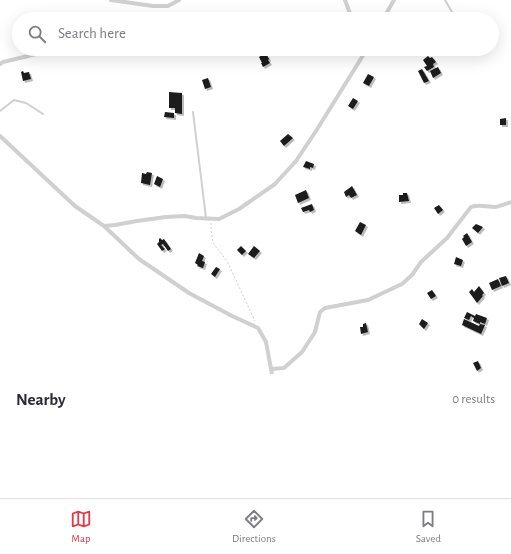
<!DOCTYPE html>
<html lang="en">
<head>
<meta charset="utf-8">
<style>
  :root { --surface:#fff; --page:#f2f2f3; --text:#2b2b33; --muted:#7c7c81; --line:#e1e1e2; --accent:#e63946 }
  body { margin:0; font-family:"Alegreya Sans",sans-serif; background:var(--page); color:var(--text) }
  .list { margin:0; padding:0; list-style:none }
  h2 { display:flex; justify-content:space-between; align-items:center; height:52px; margin:0; padding:0 16px; font-size:17px }
  h2 small { font-size:13px; font-weight:400; color:var(--muted) }
  .icon { flex:none; width:22px; height:22px; fill:none; stroke:currentColor; stroke-width:2; stroke-linecap:round; stroke-linejoin:round }
  .map { position:relative; flex:none; width:511px; height:374px; overflow:hidden }
  .search { position:absolute; background:var(--surface); box-shadow:0 4px 16px #0002; left:12px; right:12px; top:12px; height:44px; display:flex; align-items:center; gap:10px; box-sizing:border-box; padding:0 14px; border-radius:22px; color:var(--muted); font-size:15px }
  .sheet { height:124px; background:var(--surface) }
  nav { display:flex; justify-content:space-around; align-items:center; box-sizing:border-box; height:56px; border-top:1px solid var(--line); background:var(--surface); font-size:11px; color:var(--muted) }
  nav a { display:grid; justify-items:center; gap:2px }
  nav .on { color:var(--accent) }
  .map>svg:first-child { display:block }
</style>
</head>
<body>
<div class="map">
<svg width="511" height="374" viewBox="0 0 511 374">
  <defs>
    <filter id="shadow"><feDropShadow dx="2" dy="2" stdDeviation="0" flood-color="#0004"/></filter>
  </defs>
  <rect width="100%" height="100%" fill="#fff"/>
  <path fill="#1a1a1a" filter="url(#shadow)" d="M264,54L266,56L267,55L269,59L268,60L270,63L263,67L261,63H262L259,57Z
    M428,56L430,58L432,57L436,62L433,64L434,67L427,71L424,67L427,66L423,60Z
    M438,67L441,73L433,78L430,71Z
    M422,69L429,81L424,83L418,71Z
    M23,71L24,73L29,72L31,79L23,81L21,72Z
    M368,74L374,77L369,86L363,83Z
    M208,78L211,87L205,89L202,80Z
    M169,92L182,93V114L175,113V108H169Z
    M353,98L358,101L353,109L348,106Z
    M165,112L174,113V118L164,117Z
    M506,118V125H500V119Z
    M288,134L293,138L284,146L280,141Z
    M306,161L314,164L313,168L310,167V169L303,167Z
    M147,172L152,173L150,185L141,183L142,173L146,174Z
    M157,176L163,179L160,187L154,184Z
    M352,186L357,195L351,198L349,195L346,197L344,192Z
    M306,190L309,198L298,203L295,195Z
    M403,193H407L409,201L399,202V195H403Z
    M312,204L314,210L310,212L309,210L303,212L301,208Z
    M439,205L443,210L438,214L434,208Z
    M360,222L366,225L361,235L355,231Z
    M476,224L483,227L478,233L472,228Z
    M467,233L472,242L466,246L462,239L464,237L463,236Z
    M160,238L162,240L164,239L171,249L168,251L163,244L161,245L165,249L162,251L157,244L159,242V239Z
    M241,246L246,251L242,255L237,250Z
    M254,246L260,251L254,258L248,254Z
    M199,253L204,256L202,261L205,262L203,268L197,266L198,265L195,263Z
    M456,257L463,260L461,266L454,264Z
    M216,267L220,269L215,277L211,274Z
    M506,276L509,283L502,286L499,278Z
    M498,279L501,286L492,290L489,283Z
    M479,286L484,293L482,295L483,296L477,303L469,292L472,289L474,292Z
    M432,290L436,296L431,299L427,293Z
    M467,312L475,316L476,314L487,318L485,324L480,322V324L473,321L474,318L471,316L469,320L464,318Z
    M422,319L428,323L424,329L419,324Z
    M464,319L479,326L480,324L485,325L481,334L462,325Z
    M366,323L368,332L361,334L360,327H363V324Z
    M478,361L481,368L477,371L473,363Z"/>
  <g fill="none" stroke-linecap="round" stroke-linejoin="round">
    <path stroke="#cdcdcd" stroke-width="1" stroke-dasharray="2 2" stroke-linecap="butt" d="M211,223V229L213,243L227,261L255,321"/>
    <path stroke="#d0d0d0" stroke-width="2" d="M445,0L456,19
      M0,111L14,100L26,103L43,114
      M193,112L206,218"/>
    <path stroke="#d0d0d0" stroke-width="4" d="M111,0L153,6H168L179,0
      M345,0L352,19
      M383,19L394,0
      M0,64L3,62L53,50
      M0,136L75,206L104,226L115,225L137,221L166,217L185,216L196,218L219,219L239,209L275,184L296,161L316,131L367,49
      M104,226L139,259L189,293L232,316L258,328L266,342L272,374
      M271,369L284,368L302,352L315,332L320,312L325,308L368,300L402,284L412,275L421,262L447,238L471,207C479,204 487,207 495,207C501,206 506,204 511,202"/>
  </g>
</svg>
<div class="search"><svg class="icon" aria-label="search" viewBox="0 0 24 24"><circle cx="10" cy="10" r="6"/><path d="M15 15l6 6"/></svg>Search here</div>
</div>
<section class="sheet">
<h2>Nearby<small>0 results</small></h2>
<ul class="list">
</ul>
</section>
<nav>
<a class="on"><svg class="icon" aria-label="map" viewBox="0 0 24 24"><path d="M3 6l6-2 6 2 6-2v14l-6 2-6-2-6 2zM9 4v14M15 6v14"/></svg>Map</a>
<a><svg class="icon" aria-label="directions" viewBox="0 0 24 24"><path d="M12 3l9 9-9 9-9-9zM9 14v-3h6M13 9l2 2-2 2"/></svg>Directions</a>
<a><svg class="icon" aria-label="saved" viewBox="0 0 24 24"><path d="M7 4h10v16l-5-4-5 4z"/></svg>Saved</a>
</nav>
</body>
</html>
